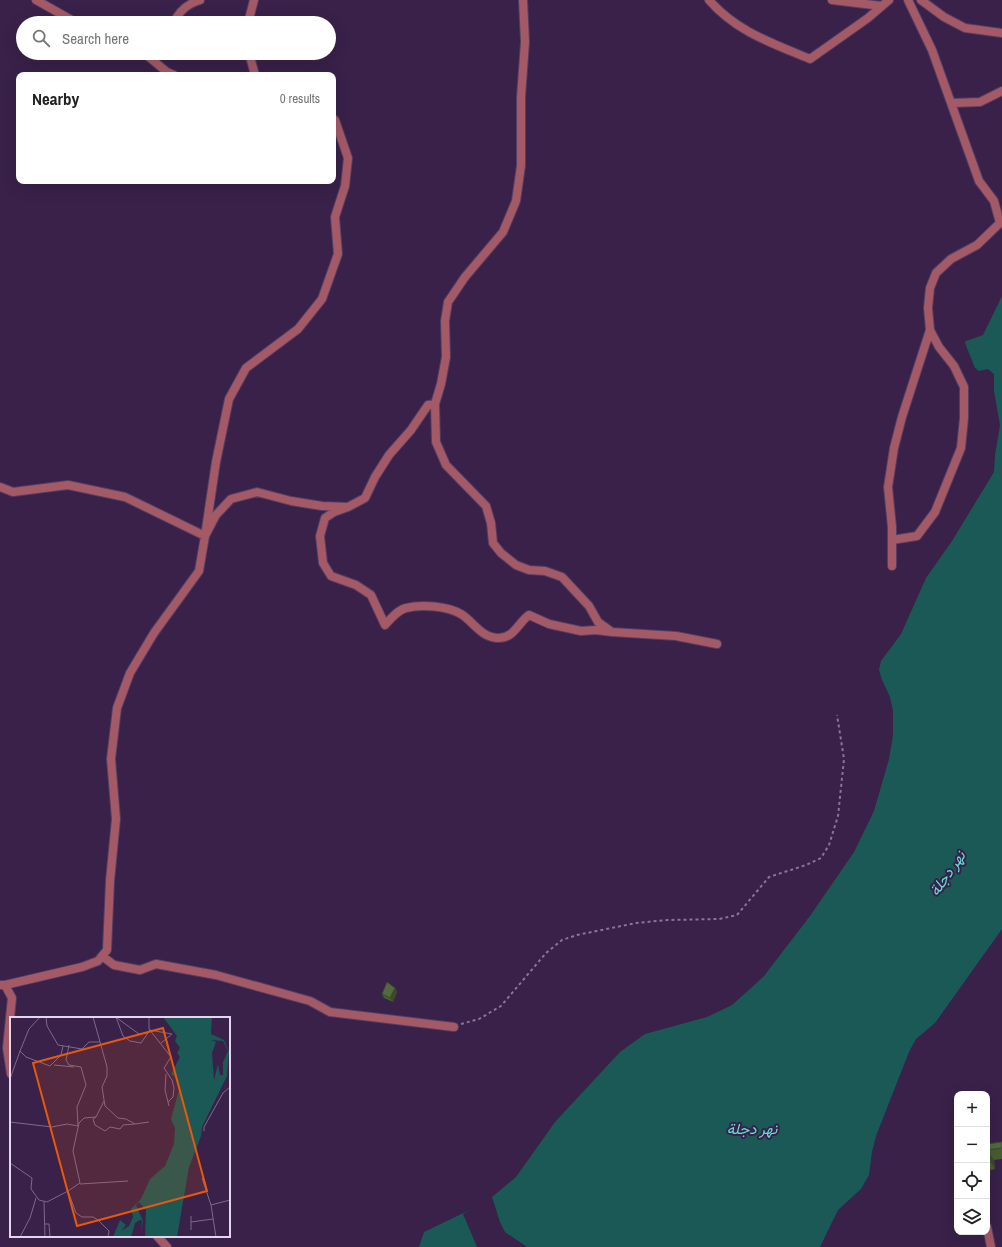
<!DOCTYPE html>
<html lang="en">
<head>
<meta charset="utf-8">
<style>
  :root { --surface:#fff; --page:#f6f6f6; --text:#222; --muted:#767676; --line:#e0e0e0 }
  body { margin:0; font-family:"Archivo Narrow",Vazirmatn,sans-serif; background:var(--page); color:var(--text) }
  .controls { position:absolute; right:12px; bottom:12px; display:grid; overflow:hidden; border-radius:8px; box-shadow:0 4px 16px #0002 }
  .controls button { width:36px; height:36px; display:grid; place-items:center; padding:0; border:0; border-bottom:1px solid var(--line); background:var(--surface); color:var(--text); font:20px sans-serif }
  .list { margin:0; padding:0; list-style:none }
  h2 { display:flex; justify-content:space-between; align-items:center; height:52px; margin:0; padding:0 16px; font-size:17px }
  h2 small { font-size:13px; font-weight:400; color:var(--muted) }
  .icon { flex:none; width:22px; height:22px; fill:none; stroke:currentColor; stroke-width:2; stroke-linecap:round; stroke-linejoin:round }
  .map { position:relative; flex:none; width:1002px; height:1247px; overflow:hidden }
  .search { position:absolute; background:var(--surface); box-shadow:0 4px 16px #0002; left:16px; top:16px; width:320px; height:44px; display:flex; align-items:center; gap:10px; box-sizing:border-box; padding:0 14px; border-radius:22px; color:var(--muted); font-size:15px }
  .panel { position:absolute; background:var(--surface); box-shadow:0 4px 16px #0002; left:16px; top:72px; width:320px; height:112px; border-radius:8px }
  .map>svg:first-child { display:block }
</style>
</head>
<body>
<div class="map">
<svg width="1002" height="1247" viewBox="0 0 1002 1247">
  <rect width="100%" height="100%" fill="#392149"/>
  <path fill="#1b5956" d="M1002,296V929L935,1023L916,1039L909,1052L876,1136L872,1152L869,1175L861,1189L838,1210L820,1247H419L424,1232L478,1206L492,1197L516,1177L555,1122L620,1052L645,1034L707,1017L732,1005L750,989L764,976L810,916L854,852L874,811L889,759L893,735V711L890,697L882,680L879,670L881,661L901,634L926,578L952,541L994,472L995,455L1000,425L994,391V374L988,369L979,371L975,368L965,343L966,341L983,335Z"/>
  <path fill="#392149" d="M492,1197L500,1222L505,1232L527,1247H477L463,1214Z"/>
  <g fill="none" stroke-linecap="round" stroke-linejoin="round">
    <defs>
      <path id="street" d="M36,0L77,23
        M709,0C737,32 772,43 810,59L868,18L889,0
        M832,0L882,6
        M921,0L944,17L965,28L1002,33
        M174,23C179,10 188,4 200,0
        M248,23L254,0
        M118,53H136
        M144,53L167,72L174,75
        M249,53L255,75
        M952,103L980,102L1002,91
        M0,487L13,492L68,485L125,497L205,536L216,462L229,399L246,368L298,329L322,299L338,254L335,217L345,186L348,158L335,120L333,119
        M348,507L334,512L325,518L320,536L323,563L331,576L356,585L371,595L385,625C391,618 398,610 406,608C422,604 447,606 461,614C474,622 481,638 499,638C514,638 518,623 529,615L549,624L581,631L596,630L612,632L598,622L589,606L562,577L545,571L529,570L516,565L501,553L493,543L491,523L486,506L446,465L436,442L435,404L441,384L446,357L445,321L448,302L465,277L503,232L516,201L521,166V97L525,42L523,0
        M892,540L917,536L935,512L961,448L964,418V387L954,366L939,347L930,330L928,308L930,288L936,273L951,259L977,245L1000,223L994,201L979,181L932,50L908,0
        M892,566V527L888,487L894,448L902,417L930,330
        M612,632L676,636L717,644
        M102,956L114,965L140,970L156,964L216,975L310,1001L330,1012L454,1027
        M1,985H5L12,998L7,1048L11,1074
        M5,985L82,967L98,961L107,950L110,881L116,819L111,759L117,708L130,673L154,633L199,571L205,536L216,515L231,499L257,492L291,501L322,506L348,507L365,498L375,477L389,455L411,430L428,405L435,404
        M987,1227L991,1247
        M157,1236L167,1247"/>
    </defs>
    <use href="#street" stroke="#543e64" stroke-width="10"/>
    <path stroke="#897697" stroke-width="2" stroke-dasharray="3 3" stroke-linecap="butt" d="M461,1024L479,1019L501,1006L546,953L562,940L577,935L636,923L667,920L719,919L737,915L769,877L806,865L821,858L829,845L838,816L844,759L837,715"/>
    <use href="#street" stroke="#a45a66" stroke-width="8"/>
  </g>
  <path fill="#475b34" d="M395,988L397,992L393,1002L384,998L382,994Z
    M1002,1142V1159L994,1160L995,1169L987,1171V1144Z"/>
  <path fill="#394a2a" d="M395,988L397,992L393,1002L390,998Z
    M987,1151L994,1160L995,1169L989,1159Z"/>
  <path fill="#526a3c" stroke="#394a2a" d="M387,982L395,988L390,998L382,994Z
    M1002,1142V1148L987,1150V1144Z
    M987,1151L989,1159L987,1160Z"/>
  <g text-anchor="middle" dominant-baseline="central" stroke-width="4" stroke-linejoin="round" paint-order="stroke">
    <g font-size="15" font-style="italic" fill="#63dfd9" stroke="#392149">
      <text transform="translate(947 873) rotate(-55)">نهر دجلة</text>
      <text x="752" y="1128">نهر دجلة</text>
    </g>
  </g>
  <g transform="translate(10 1017)">
    <rect width="220" height="220" fill="#392149"/>
    <path d="M153,0H202L201,17L214,23L219,35L217,59L192,110L191,119L179,150L167,220H103L110,203L116,208L111,214L119,209L123,200L121,192L131,182L140,162L155,149L164,127L165,111L161,102L169,73L165,60L161,57L170,40L167,36L170,31L165,24L167,19ZM201,23L213,24L218,34L213,45V58H210L208,47L204,63L202,36L206,25Z" fill="#1b5956" fill-rule="evenodd"/>
    <path d="M129,185L136,193L135,220H121L125,206L130,203H132L131,217L133,204L126,188Z" fill="#392149"/>
    <path fill="none" stroke="#7d698b" stroke-width="1" d="M36,0L37,9L48,28L72,32L79,25H90M83,0L97,50V59L92,70L95,89L108,101L116,102L125,107L113,108L110,112L100,110L95,114L85,108L83,102L86,100M106,0L113,19L120,24L131,26L140,13L162,17L151,26M139,0V12L161,40L154,51L162,63L164,71L163,80L158,85M107,1L129,17L138,16M10,34L19,12L30,0M44,48L64,50M156,57L155,73L159,89M0,62L10,34L16,40L40,49L51,38L53,29M0,105L42,110L57,107L68,109L67,90L76,68L71,50L59,48L56,43L59,28M125,107L139,105M194,114V110L213,76L220,70M0,146L22,161L21,172L29,183L37,185L58,174L66,196L72,200H83L88,203L99,214L98,220M192,161L201,188L206,220M70,167L118,164M58,174L70,166L63,134L69,106L74,101L86,100L94,84M34,185L35,220M201,188L220,183M181,205L203,202M35,207H39L40,220M181,213V199M10,220L20,201L26,181"/>
    <path fill="#e8590c" fill-opacity="0.15" stroke="#e8590c" stroke-width="2" d="M153,11L197,174L67,209L23,46Z"/>
    <rect width="220" height="220" fill="none" stroke="#e4d6ef" stroke-width="2"/>
  </g>
</svg>
<div class="controls">
<button>+</button>
<button>−</button>
<button><svg class="icon" aria-label="locate" viewBox="0 0 24 24"><circle cx="12" cy="12" r="6"/><path d="M12 2v4M12 18v4M2 12h4M18 12h4"/></svg></button>
<button><svg class="icon" aria-label="layers" viewBox="0 0 24 24"><path d="M12 4l9 5-9 5-9-5zM3 14l9 5 9-5"/></svg></button>
</div>
<div class="search"><svg class="icon" aria-label="search" viewBox="0 0 24 24"><circle cx="10" cy="10" r="6"/><path d="M15 15l6 6"/></svg>Search here</div>
<section class="panel">
<h2>Nearby<small>0 results</small></h2>
<ul class="list">
</ul>
</section>
</div>
</body>
</html>
